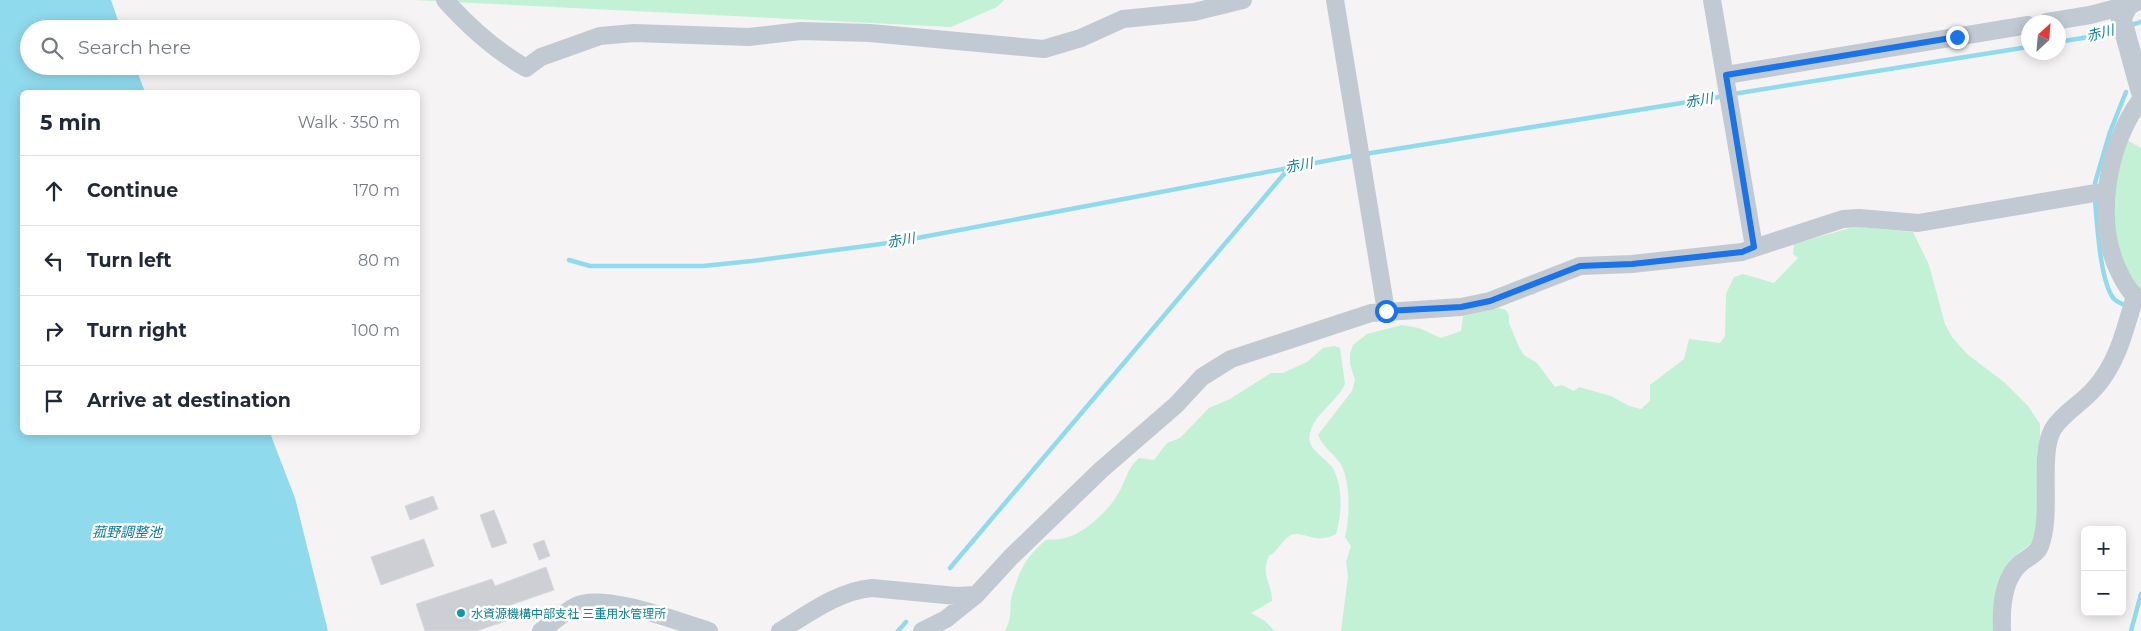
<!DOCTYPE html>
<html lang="en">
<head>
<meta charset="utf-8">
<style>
  :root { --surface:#fff; --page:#f2f2f3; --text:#1f2937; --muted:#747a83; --line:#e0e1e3 }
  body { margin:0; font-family:Montserrat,"Noto Sans JP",sans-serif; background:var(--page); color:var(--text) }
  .controls { position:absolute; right:15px; bottom:15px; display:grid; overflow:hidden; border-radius:8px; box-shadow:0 2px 12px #0003 }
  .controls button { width:45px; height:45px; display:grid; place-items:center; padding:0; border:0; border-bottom:1px solid var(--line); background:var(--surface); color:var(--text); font:25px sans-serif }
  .compass { position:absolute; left:2021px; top:15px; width:45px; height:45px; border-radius:50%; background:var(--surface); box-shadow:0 2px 12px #0003; rotate:26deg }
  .stop { position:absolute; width:15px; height:15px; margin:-11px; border:4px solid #1a73e8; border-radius:50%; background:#fff }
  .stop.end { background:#1a73e8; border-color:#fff; box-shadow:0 1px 5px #0008 }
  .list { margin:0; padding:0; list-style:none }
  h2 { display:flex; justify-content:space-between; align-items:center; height:65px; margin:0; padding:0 20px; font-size:21px }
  h2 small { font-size:16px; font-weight:400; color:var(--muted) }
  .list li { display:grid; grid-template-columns:32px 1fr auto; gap:15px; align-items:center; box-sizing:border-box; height:70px; padding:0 20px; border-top:1px solid var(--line) }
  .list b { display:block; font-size:19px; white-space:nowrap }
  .list em { font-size:16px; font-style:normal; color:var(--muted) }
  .icon { flex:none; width:28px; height:28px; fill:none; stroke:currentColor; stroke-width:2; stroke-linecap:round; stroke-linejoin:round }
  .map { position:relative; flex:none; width:2141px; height:631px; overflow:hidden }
  .search { position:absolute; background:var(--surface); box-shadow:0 2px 12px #0003; left:20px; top:20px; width:400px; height:55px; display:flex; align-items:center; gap:12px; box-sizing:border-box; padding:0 18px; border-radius:28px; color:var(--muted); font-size:19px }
  .panel { position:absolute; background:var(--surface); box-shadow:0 2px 12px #0003; left:20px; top:90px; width:400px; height:345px; border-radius:8px }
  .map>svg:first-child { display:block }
</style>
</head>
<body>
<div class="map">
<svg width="2141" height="631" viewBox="0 0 2141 631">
  <rect width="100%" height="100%" fill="#f5f3f3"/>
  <path fill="#c3f1d5" d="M413,0H1004L997,7L951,27Z
    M2127,140L2141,148V292L2134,289L2114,236L2111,195Z
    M1861,227L1913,232L1929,265L1945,324L1952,337L1967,354L2004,382L2028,406L2040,424V495L2034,541C2028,547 2019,552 2013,558C1994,577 1994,606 1994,631H1341L1348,576L1346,562L1351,546L1345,537C1350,518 1351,480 1340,463C1333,453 1323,447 1318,435L1352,391L1355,380L1350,364V354L1353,345L1367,334L1402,325L1419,328L1441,338L1461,331L1463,316L1499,308L1506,310L1509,315V323L1519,347L1524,355L1537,363L1555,387L1562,385L1574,391L1579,387L1611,396L1629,406L1641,409L1650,401V385L1684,359L1689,339L1720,343L1725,336L1726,294L1734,277L1743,274L1774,283L1798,258L1793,254L1794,244L1850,228Z
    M1334,346L1340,348L1345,384C1337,402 1314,414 1310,433C1305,450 1328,458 1334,470C1343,490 1342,514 1336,534C1315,545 1302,530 1291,535C1282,540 1278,551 1269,556C1260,576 1272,582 1272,601L1251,613L1265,621L1275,631H1005C1014,615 1008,605 1013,592C1021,569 1026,556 1046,540C1052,539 1060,540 1065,538C1085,533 1108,511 1118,494C1126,481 1127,468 1139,458L1154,460L1167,443L1180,438L1209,408L1230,399L1271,373H1283L1296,367L1307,362L1323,348Z"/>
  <path fill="#90daee" d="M0,0H111L121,29H29V66H135L145,92H22V432L270,433L295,498L328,631H0Z"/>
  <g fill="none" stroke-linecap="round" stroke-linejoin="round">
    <path stroke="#90daee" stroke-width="4.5" d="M2128,26L2141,22
      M2058,42L2101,35L2118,29
      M1733,94L2028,47
      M1365,154L1725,96
      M2095,183L2110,132L2126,92
      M2095,200C2097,222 2100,283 2114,299C2117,302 2121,303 2124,305
      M569,260L590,266H703L752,261L896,242L1357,155
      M950,568L1290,167
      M898,631L906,622
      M2131,631L2141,594"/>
  </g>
  <path fill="#cdcfd5" stroke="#d7d9de" d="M433,496L438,509L410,520L405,506Z
    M494,510L507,543L492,548L480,515Z
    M424,539L434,566L381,585L371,557Z
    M544,540L550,556L539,560L533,544Z
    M546,567L554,590L502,608L506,621L476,631H425L416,604L492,579L495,586Z"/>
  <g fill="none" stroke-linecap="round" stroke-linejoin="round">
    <path stroke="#c1cad2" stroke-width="18" d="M445,0C469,27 495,50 526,68L541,57L600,36L634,33L749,37L801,31L870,33L1044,49L1081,38L1123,19L1194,12L1243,0
      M1335,0L1386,311
      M1712,0L1754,247
      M2047,22L2090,15L2128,5L2127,0
      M1726,75L2028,25
      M541,631C552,623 564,612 576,606C603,592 679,622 709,631
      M780,631C808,614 838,591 872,588L956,596L976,595
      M922,631L946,619L976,595L1011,557L1101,470L1176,405L1202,377L1231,359L1371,313L1461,307L1490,301L1580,266L1632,264L1742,252L1843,219L1859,218L1918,223L2107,191
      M2002,631C2001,609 2002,579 2021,563C2027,558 2037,554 2040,546C2053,513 2038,455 2053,429C2063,413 2082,403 2094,389C2118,363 2125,329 2135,296C2128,290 2124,282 2120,274C2093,221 2107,146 2141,99"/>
    <path stroke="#c1cad2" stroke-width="21" d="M2137,0L2128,5L2121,18L2141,91"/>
  </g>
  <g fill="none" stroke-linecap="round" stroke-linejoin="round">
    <path stroke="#1a73e8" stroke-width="6" d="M1386,311L1461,307L1490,301L1580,266L1632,264L1742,252L1754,247L1726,75L1957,37"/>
  </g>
  <circle fill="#0f9aa8" stroke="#fff" stroke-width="2" cx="461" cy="613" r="5"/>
  <g text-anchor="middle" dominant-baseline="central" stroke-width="5" stroke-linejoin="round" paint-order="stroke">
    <g font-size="12" fill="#0d838f" stroke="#fff" text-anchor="start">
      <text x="471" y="613">水資源機構中部支社 三重用水管理所</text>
    </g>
    <g font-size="14" font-style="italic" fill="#0c7c9b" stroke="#fff">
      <text transform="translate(2100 33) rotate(-14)">赤川</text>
      <text transform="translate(1699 100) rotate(-9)">赤川</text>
      <text transform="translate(1299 165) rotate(-10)">赤川</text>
      <text transform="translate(901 240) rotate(-10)">赤川</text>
      <text x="127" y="532">菰野調整池</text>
    </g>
  </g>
</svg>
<div class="controls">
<button>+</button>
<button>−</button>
</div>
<svg class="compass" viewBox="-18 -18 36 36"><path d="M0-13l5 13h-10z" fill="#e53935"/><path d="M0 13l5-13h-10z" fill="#747a83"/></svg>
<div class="stop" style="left:1386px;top:311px"></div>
<div class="stop end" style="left:1957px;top:37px"></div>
<div class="search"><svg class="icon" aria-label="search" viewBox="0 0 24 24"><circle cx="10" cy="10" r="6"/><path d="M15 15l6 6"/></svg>Search here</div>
<section class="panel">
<h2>5 min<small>Walk · 350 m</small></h2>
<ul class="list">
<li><svg class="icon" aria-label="ahead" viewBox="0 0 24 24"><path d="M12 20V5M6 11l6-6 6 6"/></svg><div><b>Continue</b></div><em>170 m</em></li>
<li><svg class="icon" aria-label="left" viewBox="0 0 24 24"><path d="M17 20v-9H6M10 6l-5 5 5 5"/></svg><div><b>Turn left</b></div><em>80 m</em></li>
<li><svg class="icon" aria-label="right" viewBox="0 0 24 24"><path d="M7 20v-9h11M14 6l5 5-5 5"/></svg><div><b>Turn right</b></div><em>100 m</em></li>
<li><svg class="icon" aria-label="arrive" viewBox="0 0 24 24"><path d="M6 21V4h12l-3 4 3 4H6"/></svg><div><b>Arrive at destination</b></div></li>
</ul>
</section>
</div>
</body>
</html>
